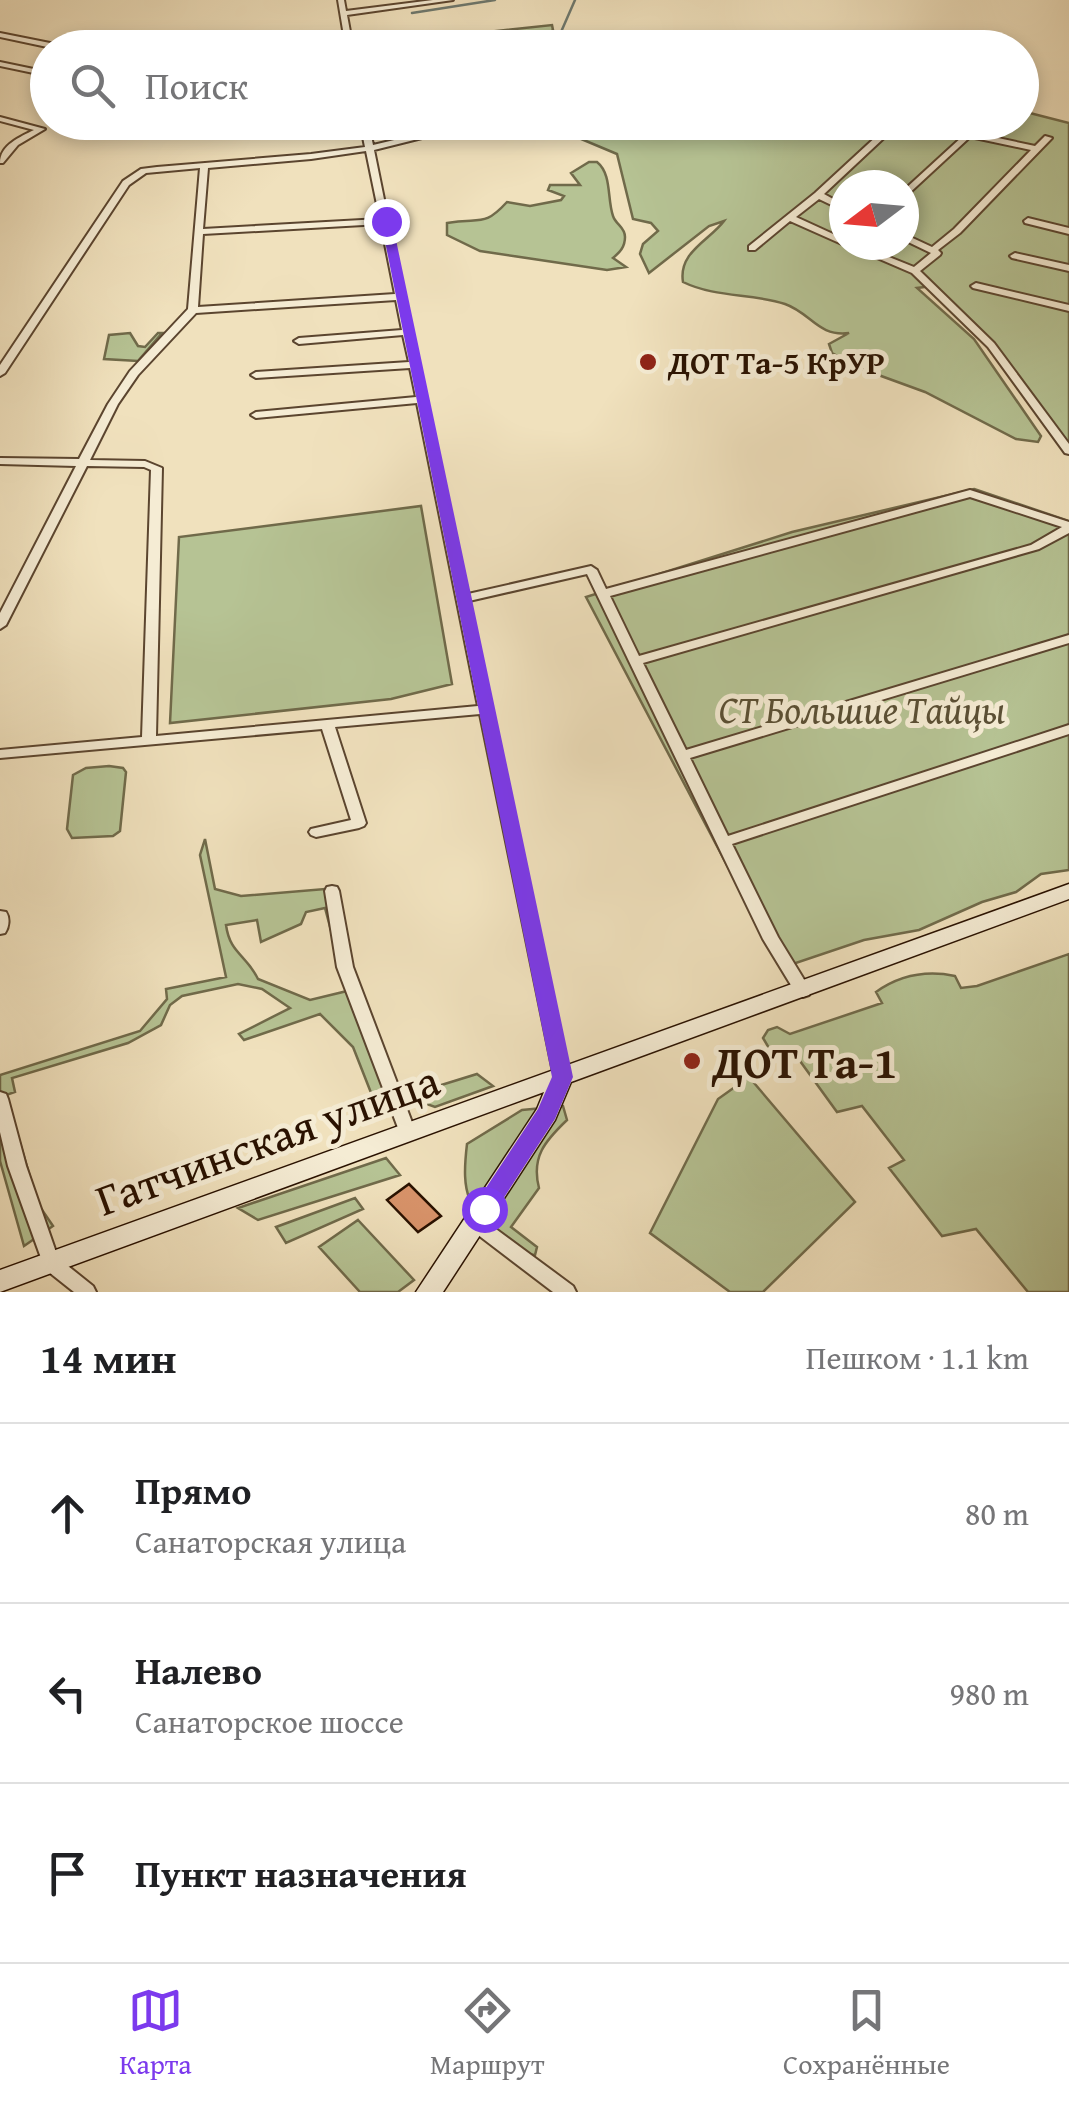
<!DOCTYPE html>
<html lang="ru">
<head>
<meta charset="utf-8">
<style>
  :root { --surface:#fff; --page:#f2f2f2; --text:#202124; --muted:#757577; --line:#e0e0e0; --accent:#7c3aed }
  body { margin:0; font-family:"Gentium Book Plus",serif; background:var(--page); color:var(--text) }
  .compass { position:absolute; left:829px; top:170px; width:90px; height:90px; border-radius:50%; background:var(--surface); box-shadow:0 5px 15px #0003; rotate:254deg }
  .stop { position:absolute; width:30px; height:30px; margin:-22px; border:8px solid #7c3aed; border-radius:50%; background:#fff }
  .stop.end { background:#7c3aed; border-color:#fff; box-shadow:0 2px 10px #0008 }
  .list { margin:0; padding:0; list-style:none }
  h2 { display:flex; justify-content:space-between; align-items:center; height:130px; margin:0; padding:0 40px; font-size:42px }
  h2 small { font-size:32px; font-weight:400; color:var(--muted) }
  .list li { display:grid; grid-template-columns:65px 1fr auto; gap:30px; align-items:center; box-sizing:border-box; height:180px; padding:0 40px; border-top:2px solid var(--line) }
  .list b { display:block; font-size:38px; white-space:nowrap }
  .list p { margin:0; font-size:32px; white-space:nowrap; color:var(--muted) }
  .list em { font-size:32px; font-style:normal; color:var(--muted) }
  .icon { flex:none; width:55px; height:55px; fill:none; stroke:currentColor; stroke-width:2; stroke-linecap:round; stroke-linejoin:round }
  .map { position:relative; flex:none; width:1069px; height:1292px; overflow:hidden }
  .search { position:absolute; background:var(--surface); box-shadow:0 5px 15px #0003; left:30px; right:30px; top:30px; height:110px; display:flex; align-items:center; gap:25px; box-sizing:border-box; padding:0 35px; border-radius:55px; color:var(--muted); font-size:38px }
  .sheet { height:670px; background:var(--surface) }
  nav { display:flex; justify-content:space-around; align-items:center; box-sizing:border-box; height:140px; border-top:2px solid var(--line); background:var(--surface); font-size:28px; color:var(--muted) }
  nav a { display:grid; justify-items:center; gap:5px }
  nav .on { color:var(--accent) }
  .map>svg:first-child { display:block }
</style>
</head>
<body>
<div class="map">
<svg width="1069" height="1292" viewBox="0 0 1069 1292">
  <rect width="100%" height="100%" fill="#f0e1bd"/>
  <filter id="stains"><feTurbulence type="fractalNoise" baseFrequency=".002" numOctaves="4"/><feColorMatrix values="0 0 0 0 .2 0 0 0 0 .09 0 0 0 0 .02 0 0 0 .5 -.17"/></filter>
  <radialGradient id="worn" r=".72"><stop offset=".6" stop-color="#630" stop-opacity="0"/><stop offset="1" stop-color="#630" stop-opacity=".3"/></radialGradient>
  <path fill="#b6c394" stroke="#706a4a" stroke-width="2.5" fill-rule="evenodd" d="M552,25L553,30L537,41L544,47L424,44L402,48L397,42Z
    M1022,111L1069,123V445L993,344L932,286L917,288L974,339L1041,436L1038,442L1016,439L925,392L862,369L832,353L829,344L849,333C818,337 811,313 785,304C752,293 716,298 683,282C678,252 710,240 724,221L709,226L649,273L640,254L643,244L658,231L651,223L633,219L617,154L574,136L578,122H1022ZM844,185H904V245H844Z
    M589,162H597C612,174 607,199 613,216C616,225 625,227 625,237C625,247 620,252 613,258L626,267L607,270L480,251L447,235V223C481,217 483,228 507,202L530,206L561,200L564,196L548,190L550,185H580L571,173Z
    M130,333L138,346L145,347L158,333H162L138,361L104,359L109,335Z
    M974,489L1069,521V870L1041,874L1016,892L982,902L919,930L864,940L781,968L586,597L792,532Z
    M421,506L452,684L391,699L170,723L179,537Z
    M109,766L123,768L126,772L120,831L113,836L72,838L67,829L73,775L86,768Z
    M205,839L215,889L241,896L325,889L341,911L345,950L402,1098L379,1113L353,1047L320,1014L244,1040L239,1034L290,1008L262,989L238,984L182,996L170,1005L161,1025L128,1043L12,1078L15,1092L6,1095L38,1204L53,1226L24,1246L0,1161V1075L140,1031L167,999L166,989L226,977L200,855ZM325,908L347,991L310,1000L258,979C246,954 230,954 226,925L257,920L261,942L301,924L306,912Z
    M1069,954V1292H1028L976,1229L942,1236L889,1168L904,1160L862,1106L837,1112L792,1050L773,1055L763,1038L768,1030L777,1027L790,1034L882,1003L876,992C900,975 926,970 955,976L961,988L977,986Z
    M477,1074L493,1086L435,1107L421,1102L425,1090Z
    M749,1077L855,1202L763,1292H730L650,1233L718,1099Z
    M563,1106L567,1120C545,1141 531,1157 539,1188L511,1227L537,1247L535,1255C522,1255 517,1249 507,1241C467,1209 461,1195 467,1144L522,1110Z
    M386,1158L400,1175L258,1220L238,1208Z
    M355,1198L363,1209L286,1243L276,1227Z
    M358,1220L414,1280L398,1292H360L319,1247Z"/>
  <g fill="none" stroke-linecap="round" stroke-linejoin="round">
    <path stroke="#6d786e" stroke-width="2.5" d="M412,13L495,0
      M554,48L575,0"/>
  </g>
  <path fill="#d8936a" stroke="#291100" stroke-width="2.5" d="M409,1184L441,1216L418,1232L387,1200Z"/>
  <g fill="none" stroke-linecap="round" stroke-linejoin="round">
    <defs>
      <path id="street" d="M338,0H344L346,11L433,0H453L347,15L353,48H346Z
        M0,33L65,46L68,48H52L0,37Z
        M836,36V40H833L654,48H587Z
        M0,62L48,72V76L0,66Z
        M0,117L45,129L18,145L3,163H0C0,145 20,137 34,130L0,121Z
        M360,122H368L373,145L424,133L447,122H459L430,136L374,150L388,219L391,221L389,223L468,594L591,566L597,570L606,589L970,490L1069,522V533L1039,549L643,663L686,750L1069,635V643L690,758L728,836L1069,725V734L732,844L778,937L811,991L809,995L803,997L797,995L763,939L587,574L469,601L570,1077L568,1082L562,1083L556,1082L554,1077L480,714L335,727L366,823L364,826L359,828L316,837L311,835L309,832L311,829L351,820L322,729L0,758V750L142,737L151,470L144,467L87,466L6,625L0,629V613L76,466L0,464V458L79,459L108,404L130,371L188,309L200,168L146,173L129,185L5,373L0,376V365L123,181L141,169L157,167L311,154L365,147ZM366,151L380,219L203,229L208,168L311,159ZM381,224L395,294L198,307L203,234ZM396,300L402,330L299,338L294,341L299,344L403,335L409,362L256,372L251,375L256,378L410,368L416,397L256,412L251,415L256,418L417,403L478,706L156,736L162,468L145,461L90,460L118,404L138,375L196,313ZM970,497L1062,527L1031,545L639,656L610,596Z
        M892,122H901L824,194L844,205V211L819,199L796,217L844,239V245L790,221L755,250H749V246L815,193Z
        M905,122H923L1035,146L1045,136L1052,138L960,233L938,250L941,253L940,255L920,271L994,343L1069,444V454L1065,453L988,347L912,273L847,245H859L914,267L931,253L904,240V234L932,247L954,229L1031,150L970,137L904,198V190L963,136Z
        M1028,218L1069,228V234L1025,223L1024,221Z
        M1015,253L1069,265V271L1012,258L1010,256Z
        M976,283L1069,305V311L973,288L971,286Z
        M332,886L337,887L339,891L353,967L416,1133L414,1138L408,1140L402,1138L400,1133L337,967L325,891L327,887Z
        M0,911L6,912C10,918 9,927 5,933L0,934Z
        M0,1092L6,1094L8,1099L26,1166L58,1258L93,1286L96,1292H74L45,1269L8,1166L0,1132Z
        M475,1216L481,1218L573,1286L576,1292H553L469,1228L466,1223L469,1218Z"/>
      <path id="secondary" d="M1069,884V899L571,1082L555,1120L443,1292H416L537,1109L544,1092L0,1292V1270Z"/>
    </defs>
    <use href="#street" stroke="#5b452f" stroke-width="4"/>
    <use href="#secondary" stroke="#291100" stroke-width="3"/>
    <use href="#street" fill="#f5ecd4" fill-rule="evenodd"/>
    <use href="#secondary" fill="#f5ecd4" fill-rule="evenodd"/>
  </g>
  <path fill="#7c3aed" d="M386,218L392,221L573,1077L555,1119L492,1216H475L472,1209L538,1109L552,1077L381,221Z"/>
  <g fill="#8f2418" stroke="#f5ecd4" stroke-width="4">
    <circle cx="648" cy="362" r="10"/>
    <circle cx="692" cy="1061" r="10"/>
  </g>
  <g text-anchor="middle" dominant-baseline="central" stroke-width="10" stroke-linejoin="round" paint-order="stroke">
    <g font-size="32" font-weight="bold" fill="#291100" stroke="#f5ecd4" text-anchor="start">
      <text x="668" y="362">ДОТ Та-5 КрУР</text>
    </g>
    <g font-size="38" font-style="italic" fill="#5a4f34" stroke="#f5ecd4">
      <text x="862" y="709">СТ Большие Тайцы</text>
    </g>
    <g font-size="45" font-weight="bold" fill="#291100" stroke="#f5ecd4" text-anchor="start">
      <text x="712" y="1061">ДОТ Та-1</text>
    </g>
    <g font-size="45" fill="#291100" stroke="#f5ecd4">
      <text transform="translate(267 1139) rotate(-20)">Гатчинская улица</text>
    </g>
  </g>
  <rect width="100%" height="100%" filter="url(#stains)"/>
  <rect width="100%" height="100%" fill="url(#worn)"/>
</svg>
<svg class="compass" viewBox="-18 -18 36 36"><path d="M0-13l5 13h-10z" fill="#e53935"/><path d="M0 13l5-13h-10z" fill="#757577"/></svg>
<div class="stop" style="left:484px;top:1209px"></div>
<div class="stop end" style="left:386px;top:221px"></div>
<div class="search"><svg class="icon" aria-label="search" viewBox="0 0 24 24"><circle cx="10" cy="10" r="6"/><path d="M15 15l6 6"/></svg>Поиск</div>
</div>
<section class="sheet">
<h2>14 мин<small>Пешком · 1.1 km</small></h2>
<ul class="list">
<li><svg class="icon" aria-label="ahead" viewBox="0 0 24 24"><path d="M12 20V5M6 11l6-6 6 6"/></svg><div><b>Прямо</b><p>Санаторская улица</p></div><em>80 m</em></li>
<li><svg class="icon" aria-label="left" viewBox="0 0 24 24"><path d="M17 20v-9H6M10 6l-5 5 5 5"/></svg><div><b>Налево</b><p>Санаторское шоссе</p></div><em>980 m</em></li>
<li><svg class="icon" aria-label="arrive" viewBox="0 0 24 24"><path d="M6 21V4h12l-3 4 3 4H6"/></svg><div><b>Пункт назначения</b></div></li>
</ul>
</section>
<nav>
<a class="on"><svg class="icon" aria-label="map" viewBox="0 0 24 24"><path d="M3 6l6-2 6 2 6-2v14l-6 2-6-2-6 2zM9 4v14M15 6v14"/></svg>Карта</a>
<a><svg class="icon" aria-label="directions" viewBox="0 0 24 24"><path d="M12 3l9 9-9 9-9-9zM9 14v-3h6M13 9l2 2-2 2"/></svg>Маршрут</a>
<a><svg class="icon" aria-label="saved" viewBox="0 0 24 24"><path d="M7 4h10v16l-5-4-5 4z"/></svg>Сохранённые</a>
</nav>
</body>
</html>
